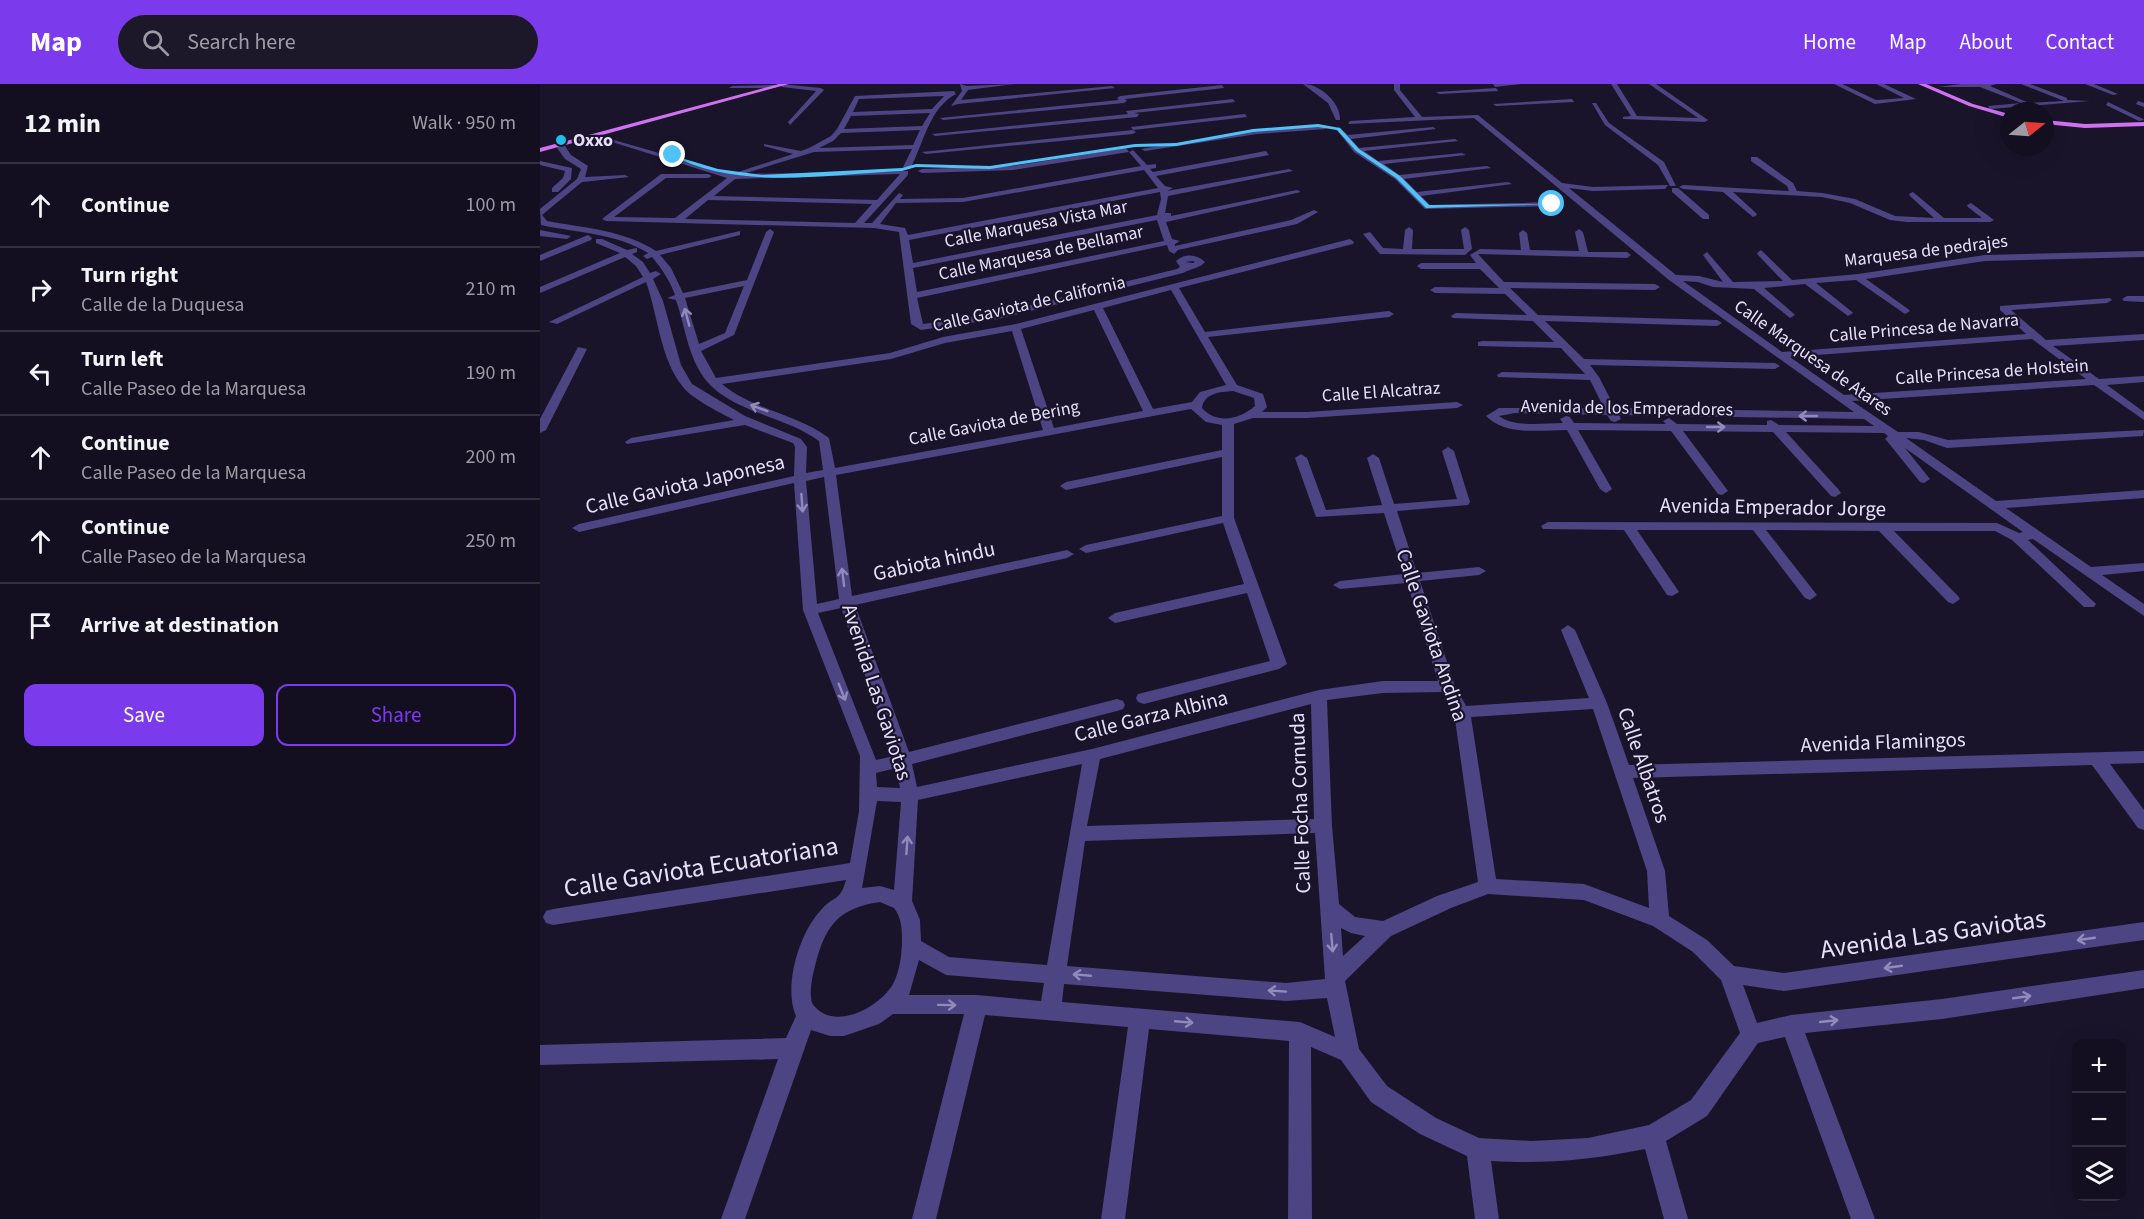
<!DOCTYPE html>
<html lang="en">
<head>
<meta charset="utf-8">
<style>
  :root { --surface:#140f20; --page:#1d1829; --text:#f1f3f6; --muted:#9d9ca5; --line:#332f3e; --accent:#7c3aed }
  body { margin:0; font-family:"Source Sans 3",sans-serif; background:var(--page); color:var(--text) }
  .controls { position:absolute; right:18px; bottom:18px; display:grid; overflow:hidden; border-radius:12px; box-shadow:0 6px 24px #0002 }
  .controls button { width:54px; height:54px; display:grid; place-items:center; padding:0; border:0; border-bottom:2px solid var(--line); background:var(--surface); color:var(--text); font:30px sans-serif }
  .compass { position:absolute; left:1460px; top:18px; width:54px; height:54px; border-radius:50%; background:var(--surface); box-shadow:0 6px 24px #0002; rotate:73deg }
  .stop { position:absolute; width:18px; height:18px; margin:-14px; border:4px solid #4fc3f7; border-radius:50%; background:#fff }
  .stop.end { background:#4fc3f7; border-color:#fff; box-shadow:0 2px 6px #0008 }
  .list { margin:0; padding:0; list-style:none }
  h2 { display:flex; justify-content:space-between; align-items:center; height:78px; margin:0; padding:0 24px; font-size:26px }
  h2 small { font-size:20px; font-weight:400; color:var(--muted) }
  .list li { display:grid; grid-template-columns:39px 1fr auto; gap:18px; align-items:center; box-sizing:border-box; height:84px; padding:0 24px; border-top:2px solid var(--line) }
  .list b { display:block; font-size:22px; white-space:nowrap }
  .list p { margin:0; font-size:20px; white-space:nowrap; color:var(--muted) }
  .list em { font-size:20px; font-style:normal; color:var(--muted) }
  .actions { display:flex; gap:12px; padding:18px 24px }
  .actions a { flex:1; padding:14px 0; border:2px solid var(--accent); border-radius:12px; text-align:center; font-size:21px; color:var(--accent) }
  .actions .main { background:var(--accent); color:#fff }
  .icon { flex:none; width:33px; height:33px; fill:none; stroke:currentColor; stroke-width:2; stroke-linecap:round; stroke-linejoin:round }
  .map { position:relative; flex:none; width:1604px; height:1135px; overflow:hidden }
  header { display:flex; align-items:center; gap:36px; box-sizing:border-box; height:84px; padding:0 30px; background:var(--accent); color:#fff }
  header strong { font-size:28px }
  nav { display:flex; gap:33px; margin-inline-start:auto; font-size:21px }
  .search { width:420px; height:54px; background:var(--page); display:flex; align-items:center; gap:15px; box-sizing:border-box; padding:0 21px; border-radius:33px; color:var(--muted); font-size:22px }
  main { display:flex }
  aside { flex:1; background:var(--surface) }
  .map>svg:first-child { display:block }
</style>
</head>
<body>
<header>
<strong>Map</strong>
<div class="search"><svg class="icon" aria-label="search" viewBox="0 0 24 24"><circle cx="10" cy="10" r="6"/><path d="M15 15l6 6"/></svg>Search here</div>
<nav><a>Home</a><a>Map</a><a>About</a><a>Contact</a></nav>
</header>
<main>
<aside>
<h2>12 min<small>Walk · 950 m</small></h2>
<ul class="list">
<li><svg class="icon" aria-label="ahead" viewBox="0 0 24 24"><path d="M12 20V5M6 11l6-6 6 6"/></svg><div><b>Continue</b></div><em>100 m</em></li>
<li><svg class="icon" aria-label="right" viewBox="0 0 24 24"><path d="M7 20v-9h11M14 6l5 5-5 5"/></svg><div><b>Turn right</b><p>Calle de la Duquesa</p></div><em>210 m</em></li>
<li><svg class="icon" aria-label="left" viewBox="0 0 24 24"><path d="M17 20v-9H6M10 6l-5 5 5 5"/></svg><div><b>Turn left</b><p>Calle Paseo de la Marquesa</p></div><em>190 m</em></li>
<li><svg class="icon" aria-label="ahead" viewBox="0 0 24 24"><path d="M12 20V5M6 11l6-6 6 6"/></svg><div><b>Continue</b><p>Calle Paseo de la Marquesa</p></div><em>200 m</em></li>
<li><svg class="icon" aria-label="ahead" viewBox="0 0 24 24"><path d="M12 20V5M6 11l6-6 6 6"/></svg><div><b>Continue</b><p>Calle Paseo de la Marquesa</p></div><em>250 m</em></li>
<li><svg class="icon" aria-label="arrive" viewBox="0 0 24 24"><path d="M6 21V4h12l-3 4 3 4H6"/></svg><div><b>Arrive at destination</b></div></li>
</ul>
<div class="actions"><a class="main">Save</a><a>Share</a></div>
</aside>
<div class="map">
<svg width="1604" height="1135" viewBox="0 0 1604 1135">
  <rect width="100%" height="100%" fill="#1a142a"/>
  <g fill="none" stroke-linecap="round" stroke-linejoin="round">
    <path fill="#4d4484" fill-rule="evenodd" d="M240,0L281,4L284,6L250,41L248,38L276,7L242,3Z
      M420,0L427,2L474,0L428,6L421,16L572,2L575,4L418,20L411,22L422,7Z
      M763,0C780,0 801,19 800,36H796L788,19Z
      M854,0H860V6L882,33L938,31L1022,99L1053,103L1128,101L1125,105L1053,107L1029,104L1136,191L1159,192L1183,198L1163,171L1167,168L1193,198L1243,197L1218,171L1217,169L1221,166L1252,196L1318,190L1445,171L1604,167V173L1445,177L1326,195L1368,225L1370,227L1365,230L1316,196L1276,199L1311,227L1313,229L1308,232L1265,200L1224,204L1253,229L1255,231L1250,234L1214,205L1173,203L1158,198L1143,197L1242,268L1486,250L1460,226V222L1570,214L1572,216L1567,219L1471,226L1506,256L1604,250V256L1513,262L1559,295L1604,292V298L1567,301L1604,328V336L1554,301L1312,317L1358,348H1379L1408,356L1604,346L1603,352L1407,364L1384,356L1366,354L1456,417L1604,406V414L1466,424L1551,483L1604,479V487L1562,491L1604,520V532L1493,455L1488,456L1556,520L1554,523H1544L1472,456L1455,447H1354L1418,512L1420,515L1413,520L1408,518L1339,447L1226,446L1277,511L1270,516L1265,514L1213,446H1097L1139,508L1132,512L1127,511L1084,446L1003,445L1001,442L1008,438L1457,439L1479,449L1483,448L1365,364L1390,395L1384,399L1380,398L1347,357L1345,355L1348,352L1344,349L1246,348L1299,406L1301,409L1295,413L1291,412L1233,348L1143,347L1188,407L1182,411L1178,410L1131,347L1038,346L1072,405L1066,409L1060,405L1027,346C1001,346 965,352 946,332L959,324H1064L1050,296L958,293L957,291L962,288L1045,290L1021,264L938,262V258L942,257L1014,258L993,237L913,234L911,232L916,229L987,231L965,210L895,209L890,206L895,203L959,204L940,185H881L877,182L881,179H936L930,171L940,165L981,166L979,149L983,146L987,149L990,166L1039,167L1035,148L1039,145L1043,148L1048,168H1087L1091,171L1087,174L938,170L964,198L1115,200L1120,203L1115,206L970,204L998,231L1177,236L1182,239L1177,242L1005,237L1044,275L1235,279L1240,282L1235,285L1050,281L1059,293L1075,324L1314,328L1129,196L934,34L808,40L810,37L875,33L854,6ZM1492,255L1546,295L1304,311L1250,273ZM975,329L1067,331L1071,337L1075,338L1081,335L1079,331L1324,335L1334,342L1239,341L1231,336L1227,337V341L1137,340L1129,334L1123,337L1126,340L1034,339L1030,333L1026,332L1020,335L1023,339C1003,339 975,344 959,332Z
      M953,0H981L955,3Z
      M1071,0H1077L1097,32L1158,34L1109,0H1116L1168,36L1165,38L1083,35V33L1091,32Z
      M1294,0H1302L1336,16L1364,14L1336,0H1344L1376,15L1335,20Z
      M1421,0H1456L1450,2L1489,19L1524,17L1481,0H1490L1527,14V16L1550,17L1450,25L1448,22L1481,19L1440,3H1398Z
      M1545,0H1554L1578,10L1573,11Z
      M234,1L236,4H189L192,2Z
      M682,1L684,4L585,15L587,17L584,19L403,36L400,34L579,16L577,14L580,12Z
      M956,4L958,7L899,10L896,8Z
      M414,7L416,10C389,24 384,59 370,85L363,83L372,65L274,68L203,90L368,87V91L324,139H332L359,109L363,111L360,115L423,114L601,82L589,68L593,66L607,81L616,80V84L610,85L613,88L726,67L729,71L616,92L625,102L633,104L627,107L749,85L753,87L628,112L625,129H631V132L757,106L761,108L626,138L632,155L640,157L635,160V162L751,136L774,126L778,128L757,140L638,166L634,170L629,167L627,161L377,214L383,240L458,229L637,185L640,183L636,177C645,169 657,170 665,178C659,185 651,184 643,189L458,235L381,246L371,240L359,148L334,144L66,137L62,135L121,90H168L172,92L168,94H126L74,133L135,134L187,94L53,52V50L192,90L253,70L224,62V60L261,67L269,64L291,52L297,45L315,12ZM404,12L392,25L313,28L319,15ZM390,29L382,42L304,45L311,32ZM380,46L373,61L279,64L293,57L301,49ZM604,86L618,104L368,151L365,144L340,140L356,119L423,118ZM360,90L337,116L174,112L195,95ZM620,108L621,115L617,131L373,179L369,156ZM168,116L332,120L315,139L145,135ZM617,136L624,157L377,208L373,184ZM653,177L655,178L653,179L645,178Z
      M693,15L695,18L594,29L599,30L597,33L395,52L392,50L588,30L586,27Z
      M1032,15L1034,18L956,22L953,20Z
      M1598,17L1604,19V23L1596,20Z
      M1568,18L1603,35L1604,36L1599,37L1566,21Z
      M1052,19H1056L1069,39L1124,78L1136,102H1130L1118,81L1065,41Z
      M705,30L707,33L593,46L596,48L593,50L386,70L382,68L593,46L591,43Z
      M784,42L786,45L717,50L605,67L601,65L717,46Z
      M799,43L808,51L893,43L896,45L811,55L819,64L915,55L918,57L824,67L838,77L922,69L926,71L844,80L859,91L947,82L951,84L864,95L877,108L968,98L972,100L881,112L890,121L1012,118L1016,120L1012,122L885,125L855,95L814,68L796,45Z
      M19,59H23L31,71L48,82L45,93L85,91L89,93L42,98L2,131L7,137C44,144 84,146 116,167L200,147V151L120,171L131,184L143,209L207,196L226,148L230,145L234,148L194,251L161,267L176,294L350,269L403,253L476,240L810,155L814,158L813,160L639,204L665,248L849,227L854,230L849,233L668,253L697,301L723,310L727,323L722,328H767L917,318L923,321L917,324L767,334H713L694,340V434L747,580L739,585L604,620L598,618L596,614L598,610L730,577L707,509L575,539L568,534L575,529L704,500L683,439L546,469L539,465L546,461L682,432V373L526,406L520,402L526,398L682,366V341L666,338L651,325L296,391L312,512L527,466L534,470L527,474L315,521L369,668L577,615L583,617L585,621L583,625L577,627L372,680L377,703L552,665L779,606L843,597H898L867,499L800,505L793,501L800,497L864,490L844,429L776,433L755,374L761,370L767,374L786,426L842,421L827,374L833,370L839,374L854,420L917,415L902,367L908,363L914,367L930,418L928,421L857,427L877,489L939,483L946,487L939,491L880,497L915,602L926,622L1049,614L1021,546L1028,541L1035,546L1067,619L1089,681L1604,667V679L1570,680L1604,726V746L1598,744L1552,681L1093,694L1125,787L1129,832L1167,856L1194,882L1244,889L1604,838V856L1244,907L1203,901L1217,939L1251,931L1402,915L1604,886V904L1402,935L1265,949L1335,1135H1311L1245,953L1218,959L1167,1032L1126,1057L1148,1135H1124L1105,1065C1049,1076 1008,1080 951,1077L959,1135H935L927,1072L880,1050L831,1018L801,976L771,963L772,1135H748L749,957L609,945L585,1135H561L588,943L445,931L396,1135H372L424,930H353L339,940L304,952H290L271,946L205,1135H181L238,975L0,981V961L246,954L256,932C243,903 259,849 281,826C294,811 300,818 306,796L13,841L6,839L3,833L6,827L13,825L310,779L319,727L320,672L263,526L254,399L39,448L32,444L39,440L254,392L255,363L253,359L205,341L87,360L85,358L91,354L194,336C181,329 152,315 143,303C120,275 118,231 106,198L17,240L9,238L103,193L96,182L85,173L0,209V203L80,169L56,159V155H62L87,166L97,164V168L92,170L103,178L110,189L116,187L121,190L113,195L123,217L141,281L152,300L205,332L261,355L267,363L266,389L283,386L279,357C243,330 182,328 159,286C147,265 144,239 136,216L127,214L135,211C130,197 122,185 112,173L107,175L103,172L108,169C76,149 37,149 1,141L0,125L37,95L41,85L25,75L17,64ZM204,202L185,249L159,260L145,214ZM631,206L686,301L660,308L652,318L613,325L563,224ZM554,226L603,327L514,344L481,245ZM472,247L503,346L295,384L289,354C257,330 213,326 182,300L351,275L405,259ZM693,307L714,314L715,322C700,335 677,341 662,324C664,309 680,308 693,307ZM284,393L299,515L277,520L266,397ZM301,524L354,672L336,676L278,529ZM902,608L914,628L938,798L897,812L843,837L815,833L799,820L792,742L787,616L843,609ZM771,620L774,735L547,742L560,675ZM1053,625L1107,787L1109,824L1044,800L956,795L931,633ZM542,680L507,881L409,873L381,857L380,836L372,817L378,716ZM356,684L360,704L337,703L336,689ZM337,717L361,718L354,806L340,802L322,804ZM775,749L785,895L746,899L527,882L545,757ZM948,810L1044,816L1113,842L1153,868L1181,896L1200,949L1151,1016L1109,1041L1048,1054L991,1057L939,1054L896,1034L847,1002L819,965L805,897L851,852L911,824ZM340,818L354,824C361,833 362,843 362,855C362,869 360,887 353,900C339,924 292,949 272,919C269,907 272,894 275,882C285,842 298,824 340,818ZM801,844L811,849L825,852L803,872ZM379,876L406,891L504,899L501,917L437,911H369ZM524,900L746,917L787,914L795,953L760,938L522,918Z
      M586,64L589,68L473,86L382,89L378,87L382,85L473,82Z
      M1211,73H1217L1253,99L1257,107L1282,109L1315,115L1355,132L1394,134L1370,112L1369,110L1373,108L1404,134H1442L1428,123L1427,121L1431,119L1454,136L1450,138H1367L1350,136L1310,119L1282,113L1193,108L1216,129L1217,131L1213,133L1183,108L1143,105L1139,103L1143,101L1249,107L1247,102L1211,77Z
      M0,77L32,84L31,95L18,108H12V104L23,94L25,87L0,81Z
      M1132,104H1138L1169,131V135H1163L1132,108Z
      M869,143L873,146L872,165H924L921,146L925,143L929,146L932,165L925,171L840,170L823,150L830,148L843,164L863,165L865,146Z
      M0,146L31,152L27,155L0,152Z
      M48,151L52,154L51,156L0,177V171Z
      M1587,212H1604V218L1584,217L1582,215Z
      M38,263L47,265L6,346L0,349V335Z"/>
    <path fill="#d071f1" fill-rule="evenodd" d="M239,0H249L0,68V64Z
      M1378,0H1386L1433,20L1469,30V34L1429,22Z
      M1505,36L1545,40L1604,38V42L1545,44L1505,40Z"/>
  </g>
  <defs><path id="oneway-shaft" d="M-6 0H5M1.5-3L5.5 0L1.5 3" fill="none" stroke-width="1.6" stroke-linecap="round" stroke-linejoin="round" transform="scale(1.5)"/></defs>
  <g stroke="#928aba">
    <use href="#oneway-shaft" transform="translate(147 233) rotate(-105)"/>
    <use href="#oneway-shaft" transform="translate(219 324) rotate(-159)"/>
    <use href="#oneway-shaft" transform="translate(1268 332) rotate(180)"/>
    <use href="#oneway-shaft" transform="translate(1176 343)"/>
    <use href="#oneway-shaft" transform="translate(262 419) rotate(86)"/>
    <use href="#oneway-shaft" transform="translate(303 493) rotate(-97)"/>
    <use href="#oneway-shaft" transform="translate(302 608) rotate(68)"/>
    <use href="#oneway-shaft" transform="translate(367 761) rotate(-86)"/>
    <use href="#oneway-shaft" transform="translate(1546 855) rotate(172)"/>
    <use href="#oneway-shaft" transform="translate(792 859) rotate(85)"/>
    <use href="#oneway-shaft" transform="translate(1353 883) rotate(172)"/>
    <use href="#oneway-shaft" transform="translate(542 891) rotate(-175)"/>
    <use href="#oneway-shaft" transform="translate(737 907) rotate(-176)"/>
    <use href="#oneway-shaft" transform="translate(1482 913) rotate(-8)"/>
    <use href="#oneway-shaft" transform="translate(407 921) rotate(1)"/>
    <use href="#oneway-shaft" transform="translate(1289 937) rotate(-6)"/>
    <use href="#oneway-shaft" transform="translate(644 938) rotate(5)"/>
  </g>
  <path fill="#4fc3f7" d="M778,40L800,44L819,65L860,92L889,121L1014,120L886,124L856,94L816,67L797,46L778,43L713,48L636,62L595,63L450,85L376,83L362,87C288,90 199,107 131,71L178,85L222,91L362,84L376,80L450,82L595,60L636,59L713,45Z"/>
  <circle fill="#1fbee9" stroke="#1a142a" stroke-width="2" cx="21" cy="56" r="6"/>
  <g text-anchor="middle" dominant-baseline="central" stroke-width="4.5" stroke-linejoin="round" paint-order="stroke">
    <g font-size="18" font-weight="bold" fill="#e6dffc" stroke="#1a142a" text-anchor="start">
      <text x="33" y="56">Oxxo</text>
    </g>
    <g font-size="18" fill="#e6dffc" stroke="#1a142a">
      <text transform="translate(496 140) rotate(-11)">Calle Marquesa Vista Mar</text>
      <text transform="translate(1386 167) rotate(-7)">Marquesa de pedrajes</text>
      <text transform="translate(501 169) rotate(-12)">Calle Marquesa de Bellamar</text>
      <text transform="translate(489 220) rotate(-13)">Calle Gaviota de California</text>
      <text transform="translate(1384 244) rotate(-5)">Calle Princesa de Navarra</text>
      <text transform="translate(1273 274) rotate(35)">Calle Marquesa de Atares</text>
      <text transform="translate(1452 288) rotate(-4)">Calle Princesa de HoIstein</text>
      <text transform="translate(841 308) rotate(-4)">Calle El Alcatraz</text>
      <text transform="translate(1087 324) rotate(1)">Avenida de los Emperadores</text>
      <text transform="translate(454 339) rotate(-11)">Calle Gaviota de Bering</text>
    </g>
    <g font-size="21" fill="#e6dffc" stroke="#1a142a">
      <text transform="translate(145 400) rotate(-13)">Calle Gaviota Japonesa</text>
      <text transform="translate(1233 423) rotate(1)">Avenida Emperador Jorge</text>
      <text transform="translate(394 477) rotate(-12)">Gabiota hindu</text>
      <text transform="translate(892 551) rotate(71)">Calle Gaviota Andina</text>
      <text transform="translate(337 608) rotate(72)">Avenida Las Gaviotas</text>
      <text transform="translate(611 632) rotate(-14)">Calle Garza Albina</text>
      <text transform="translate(1343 658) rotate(-2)">Avenida Flamingos</text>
      <text transform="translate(1104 681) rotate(71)">Calle Albatros</text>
      <text transform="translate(760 719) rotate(-92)">Calle Focha Cornuda</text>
    </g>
    <g font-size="26" fill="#e6dffc" stroke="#1a142a">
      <text transform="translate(161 783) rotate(-9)">Calle Gaviota Ecuatoriana</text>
      <text transform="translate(1393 850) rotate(-8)">Avenida Las Gaviotas</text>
    </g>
  </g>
</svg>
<div class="controls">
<button>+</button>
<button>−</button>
<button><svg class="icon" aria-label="layers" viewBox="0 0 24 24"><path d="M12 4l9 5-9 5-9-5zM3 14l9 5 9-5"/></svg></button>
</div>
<svg class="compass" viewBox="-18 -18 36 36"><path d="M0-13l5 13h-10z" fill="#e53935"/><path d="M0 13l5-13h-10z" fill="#9d9ca5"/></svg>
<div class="stop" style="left:1012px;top:120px"></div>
<div class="stop end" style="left:133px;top:71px"></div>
</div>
</main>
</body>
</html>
